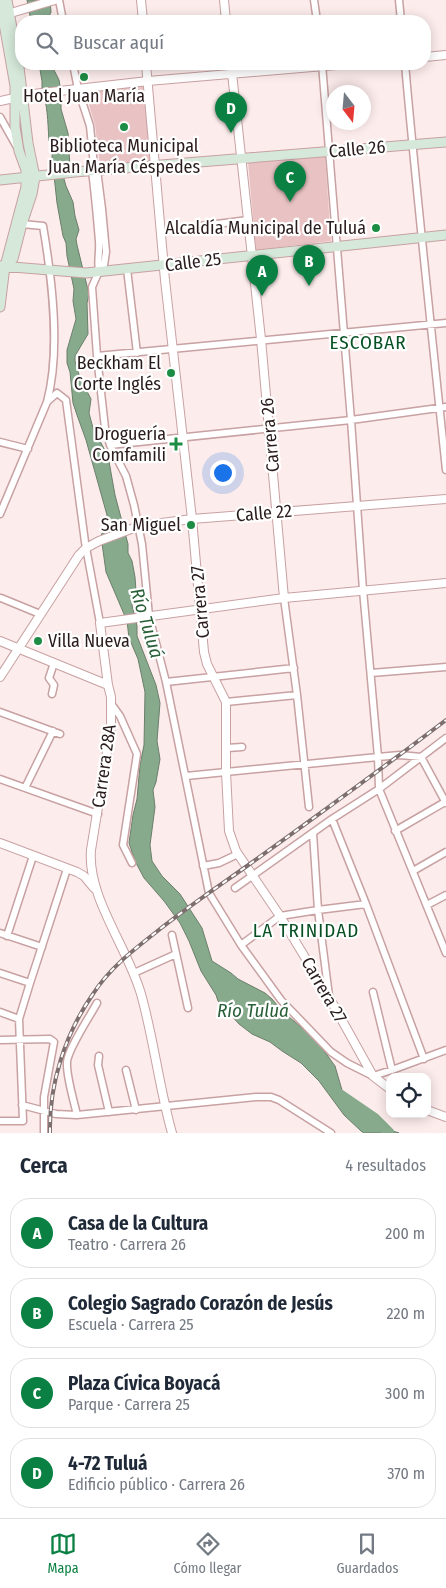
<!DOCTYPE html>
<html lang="es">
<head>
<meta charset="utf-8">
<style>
  :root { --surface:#fff; --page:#f2f2f3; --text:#1f2937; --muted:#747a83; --line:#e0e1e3; --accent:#0b8043 }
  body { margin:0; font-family:"Fira Sans Condensed",sans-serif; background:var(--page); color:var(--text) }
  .controls { position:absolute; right:15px; bottom:15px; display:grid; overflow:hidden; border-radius:10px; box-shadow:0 2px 12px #0003 }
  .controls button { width:45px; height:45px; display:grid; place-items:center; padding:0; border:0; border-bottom:1px solid var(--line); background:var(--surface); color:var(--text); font:25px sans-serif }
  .compass { position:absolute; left:326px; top:85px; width:45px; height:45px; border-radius:50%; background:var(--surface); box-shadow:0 2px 12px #0003; rotate:164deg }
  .you { position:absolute; left:222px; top:472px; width:18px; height:18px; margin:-12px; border:4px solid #fff; border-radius:50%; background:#1a73e8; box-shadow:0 0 0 8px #1a73e833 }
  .badge { display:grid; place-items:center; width:32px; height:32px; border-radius:50%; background:var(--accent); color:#fff; font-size:16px; font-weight:700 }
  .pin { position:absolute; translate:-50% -41px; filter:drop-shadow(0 1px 2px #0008) }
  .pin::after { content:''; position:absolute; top:26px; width:18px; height:15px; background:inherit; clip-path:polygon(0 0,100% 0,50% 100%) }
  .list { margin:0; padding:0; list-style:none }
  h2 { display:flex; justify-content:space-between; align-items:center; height:65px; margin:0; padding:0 20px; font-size:21px }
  h2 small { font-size:16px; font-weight:400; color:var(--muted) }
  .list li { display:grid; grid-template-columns:32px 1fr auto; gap:15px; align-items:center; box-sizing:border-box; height:70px; margin:0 10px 10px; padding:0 10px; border:1px solid var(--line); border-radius:20px }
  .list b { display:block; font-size:19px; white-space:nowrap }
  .list p { margin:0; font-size:16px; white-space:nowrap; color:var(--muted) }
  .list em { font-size:16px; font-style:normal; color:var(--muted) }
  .icon { flex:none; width:28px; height:28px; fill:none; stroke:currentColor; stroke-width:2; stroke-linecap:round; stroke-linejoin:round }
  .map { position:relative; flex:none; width:446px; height:1133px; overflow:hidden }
  .search { position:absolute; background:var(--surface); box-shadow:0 2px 12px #0003; left:15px; right:15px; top:15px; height:55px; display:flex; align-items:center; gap:12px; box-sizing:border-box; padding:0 18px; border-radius:20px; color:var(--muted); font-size:19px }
  .sheet { height:385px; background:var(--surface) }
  nav { display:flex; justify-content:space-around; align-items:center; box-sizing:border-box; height:70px; border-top:1px solid var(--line); background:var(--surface); font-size:14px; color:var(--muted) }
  nav a { display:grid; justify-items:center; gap:2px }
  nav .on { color:var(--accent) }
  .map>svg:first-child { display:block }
</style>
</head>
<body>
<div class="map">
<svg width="446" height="1133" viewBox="0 0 446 1133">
  <rect width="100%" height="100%" fill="#fdecec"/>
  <path fill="#e9c3c4" d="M146,86L152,162L100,166L95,125L85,92Z
    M325,156L331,241L256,250L248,163Z"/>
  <path fill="#87aa8d" stroke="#6b7f6b" d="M27,0H50L51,12L47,21H31Z
    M39,64H51L59,80L61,91V109L68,133L70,168L64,179L66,186L73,202L75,216L79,230L76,239L77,245L89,294L87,303L88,334L75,356V361L80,378L91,399L89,413L93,428L108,456L115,495L128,544V553L132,561L135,577L136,591L132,605L137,626V636L156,685L160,703L157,741L160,759L156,782L153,790L155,807L150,845L152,861L162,876L180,894L202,928L212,961L231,973L238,979L265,993L272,999L283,1012L313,1037L322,1048L335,1066L344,1097L370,1120L390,1130L399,1133H364L361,1131L344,1115L319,1081L301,1063L282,1051L270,1042L252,1034L239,1024L218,1001L216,995L201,971L189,941L180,923L164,901L144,878L135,861L129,843L133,815L137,799L140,765L144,745L145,692L138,659L129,638L127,621L106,572L101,536L106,523L107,515L86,440L77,415L73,403L70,372L67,363V350L76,319L73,301L74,289L67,256L66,243L63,236L57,203L52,157L53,144L49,141C48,130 48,101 42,93V81Z"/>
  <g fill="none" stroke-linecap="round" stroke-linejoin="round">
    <path stroke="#87aa8d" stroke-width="11" d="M336,1092L374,1118L389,1133"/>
    <defs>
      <path id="minor" d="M59,0L63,21
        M314,0L317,21
        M399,0L401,21
        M73,64L78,89L90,126L94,166L92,171C95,194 97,217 99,241C100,251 97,262 99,271
        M322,64L351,420L363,590L378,757L379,789L446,953
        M405,64C417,200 432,335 446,470
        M0,117L17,147
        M94,166L97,170L102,209L106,252L104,265L99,271L92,287L97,356L105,428L110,445L126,476L134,505L142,544L149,616L166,682L209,893L241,945L281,1000L331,1052L347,1063L373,1076L392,1070L446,1050
        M201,226L248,220
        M127,269L137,353
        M97,356L446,323
        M48,401L57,393L66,400L85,542L100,623
        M0,442L28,449
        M110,445L351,420L446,407
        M0,514L47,402C61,350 52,279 43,226L22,224
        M1,598L40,614
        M284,598L297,695L309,807
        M371,673L446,667
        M166,682L294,668
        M52,694L54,685L49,678L54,663
        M226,702L297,695
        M112,705L120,716L137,754L123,845L132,863
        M0,712L60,734
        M227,748L242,747
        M186,776L378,757L400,755L421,757L446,803
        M0,779L98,814
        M25,788L53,731
        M332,819L366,904L424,1059
        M395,831L445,802
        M313,833L318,910L329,996
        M203,866L219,863L238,854
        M413,871L446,852
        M235,888L332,819L379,789L446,738
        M427,905L446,895
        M0,933L42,947
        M172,935L188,1008
        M7,936L33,856
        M241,945L280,916L318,910L366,904
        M0,973L30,983
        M134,973L176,954
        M373,992L392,1070
        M0,1012L19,1019
        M0,1040L50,1039L54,1042L44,1097V1133
        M99,1056L98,1065L109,1112
        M126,1070L136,1110
        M22,1105L56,1114L77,1115L256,1097H271L279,1100L331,1133
        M77,1115C74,1101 66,1076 67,1062C68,1049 90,1016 97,1003
        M0,1121H23L19,1019L30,983L67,869"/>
      <path id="tertiary" d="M141,0L143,21
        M224,0L226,21
        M4,15L55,0
        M425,57L446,55
        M146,64L165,280L192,519L204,652L207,664L226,702V772L229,831L236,851L280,916L329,997L373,1076L390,1089
        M231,64L261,339L284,598
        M0,101L33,94L148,81L348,64
        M0,641L108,685
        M0,677L79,555L86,548L99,541L139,526L192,519L446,499
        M0,843L77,872L84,876L94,888
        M427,1110L446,1117
        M172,1133C159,1087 154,1040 141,994C128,948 87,897 91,850L111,727V697L108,685L100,623L284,598L446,583"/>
      <path id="secondary" d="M7,0L19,67L28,143L35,177L32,194L22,224L13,259
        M0,1L15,86V127L19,151L26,170V187L5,266L0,307
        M0,180L75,172L446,142
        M0,266L86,273L446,235"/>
    </defs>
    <use href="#minor" stroke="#c8a1a2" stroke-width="9"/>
    <use href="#tertiary" stroke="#c8a1a2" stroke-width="10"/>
    <use href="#secondary" stroke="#c8a1a2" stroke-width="11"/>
    <use href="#minor" stroke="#fff" stroke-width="6"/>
    <use href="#tertiary" stroke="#fff" stroke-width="8"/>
    <use href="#secondary" stroke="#d5e8d9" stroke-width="9"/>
    <defs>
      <path id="rail" d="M50,1133C49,1084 65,1034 93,994C109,969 132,951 155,933C185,909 216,888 247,866C314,818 380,770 446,720"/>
    </defs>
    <use href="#rail" stroke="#7e6f6f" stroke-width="4"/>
    <use href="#rail" stroke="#fff" stroke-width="2" stroke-dasharray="5.5" stroke-linecap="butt"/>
  </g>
  <g fill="#1d8c44" stroke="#fff" stroke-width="2">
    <circle cx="84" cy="77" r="5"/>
    <circle cx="124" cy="127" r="5"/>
    <circle cx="376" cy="228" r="5"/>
    <circle cx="171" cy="373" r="5"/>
    <path d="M173.5 436.5h5v5h5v5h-5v5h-5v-5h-5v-5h5z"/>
    <circle cx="191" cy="525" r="5"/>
    <circle cx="38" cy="641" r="5"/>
  </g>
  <g text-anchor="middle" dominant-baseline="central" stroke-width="4.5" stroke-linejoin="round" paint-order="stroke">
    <g font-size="18" fill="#2a1c1c" stroke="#fff" text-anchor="end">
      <text x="84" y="96" text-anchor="middle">Hotel Juan María</text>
      <text x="124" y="146" text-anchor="middle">Biblioteca Municipal<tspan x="124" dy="21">Juan María Céspedes</tspan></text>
      <text x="366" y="228">Alcaldía Municipal de Tuluá</text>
      <text x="161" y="363">Beckham El<tspan x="161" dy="21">Corte Inglés</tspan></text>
      <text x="166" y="434">Droguería<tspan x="166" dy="21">Comfamili</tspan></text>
      <text x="181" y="525">San Miguel</text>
      <text x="48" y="641" text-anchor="start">Villa Nueva</text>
    </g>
    <g font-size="18" fill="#2a1c1c" stroke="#fff">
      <text transform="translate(357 149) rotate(-5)">Calle 26</text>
      <text transform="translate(193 262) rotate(-7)">Calle 25</text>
      <text transform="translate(270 435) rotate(-95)">Carrera 26</text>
      <text transform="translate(264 513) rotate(-5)">Calle 22</text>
      <text transform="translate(200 602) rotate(-95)">Carrera 27</text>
      <text transform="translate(104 766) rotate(-82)">Carrera 28A</text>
      <text transform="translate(324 990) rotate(60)">Carrera 27</text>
    </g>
    <g font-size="19" letter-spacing="1" fill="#075023" stroke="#fff">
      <text x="368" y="342">ESCOBAR</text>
      <text x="306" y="930">LA TRINIDAD</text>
    </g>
    <g font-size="19" font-style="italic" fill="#2a6038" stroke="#fff">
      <text transform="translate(147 623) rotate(73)">Río Tuluá</text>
      <text x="253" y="1010">Río Tuluá</text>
    </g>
  </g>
</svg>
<div class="controls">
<button><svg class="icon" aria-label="locate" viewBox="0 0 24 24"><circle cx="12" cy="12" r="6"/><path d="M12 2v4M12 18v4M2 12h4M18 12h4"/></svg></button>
</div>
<svg class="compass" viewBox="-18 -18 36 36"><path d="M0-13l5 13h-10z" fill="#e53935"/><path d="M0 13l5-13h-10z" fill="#747a83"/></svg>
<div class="you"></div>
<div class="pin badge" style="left:262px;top:296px">A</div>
<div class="pin badge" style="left:309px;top:286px">B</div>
<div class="pin badge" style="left:290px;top:202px">C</div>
<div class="pin badge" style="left:231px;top:133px">D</div>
<div class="search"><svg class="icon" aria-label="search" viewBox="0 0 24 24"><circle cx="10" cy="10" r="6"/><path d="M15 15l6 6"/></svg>Buscar aquí</div>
</div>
<section class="sheet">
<h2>Cerca<small>4 resultados</small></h2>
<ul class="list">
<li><span class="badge">A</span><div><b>Casa de la Cultura</b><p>Teatro · Carrera 26</p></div><em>200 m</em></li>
<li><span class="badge">B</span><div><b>Colegio Sagrado Corazón de Jesús</b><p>Escuela · Carrera 25</p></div><em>220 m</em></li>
<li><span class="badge">C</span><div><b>Plaza Cívica Boyacá</b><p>Parque · Carrera 25</p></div><em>300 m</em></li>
<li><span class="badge">D</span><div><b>4-72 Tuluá</b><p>Edificio público · Carrera 26</p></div><em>370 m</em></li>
</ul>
</section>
<nav>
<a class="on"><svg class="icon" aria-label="map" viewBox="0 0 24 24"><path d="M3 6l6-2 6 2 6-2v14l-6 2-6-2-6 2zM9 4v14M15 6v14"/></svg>Mapa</a>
<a><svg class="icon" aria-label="directions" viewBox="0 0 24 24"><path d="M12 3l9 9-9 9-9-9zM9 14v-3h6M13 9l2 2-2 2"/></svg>Cómo llegar</a>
<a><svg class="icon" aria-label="saved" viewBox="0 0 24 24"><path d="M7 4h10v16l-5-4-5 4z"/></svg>Guardados</a>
</nav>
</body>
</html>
